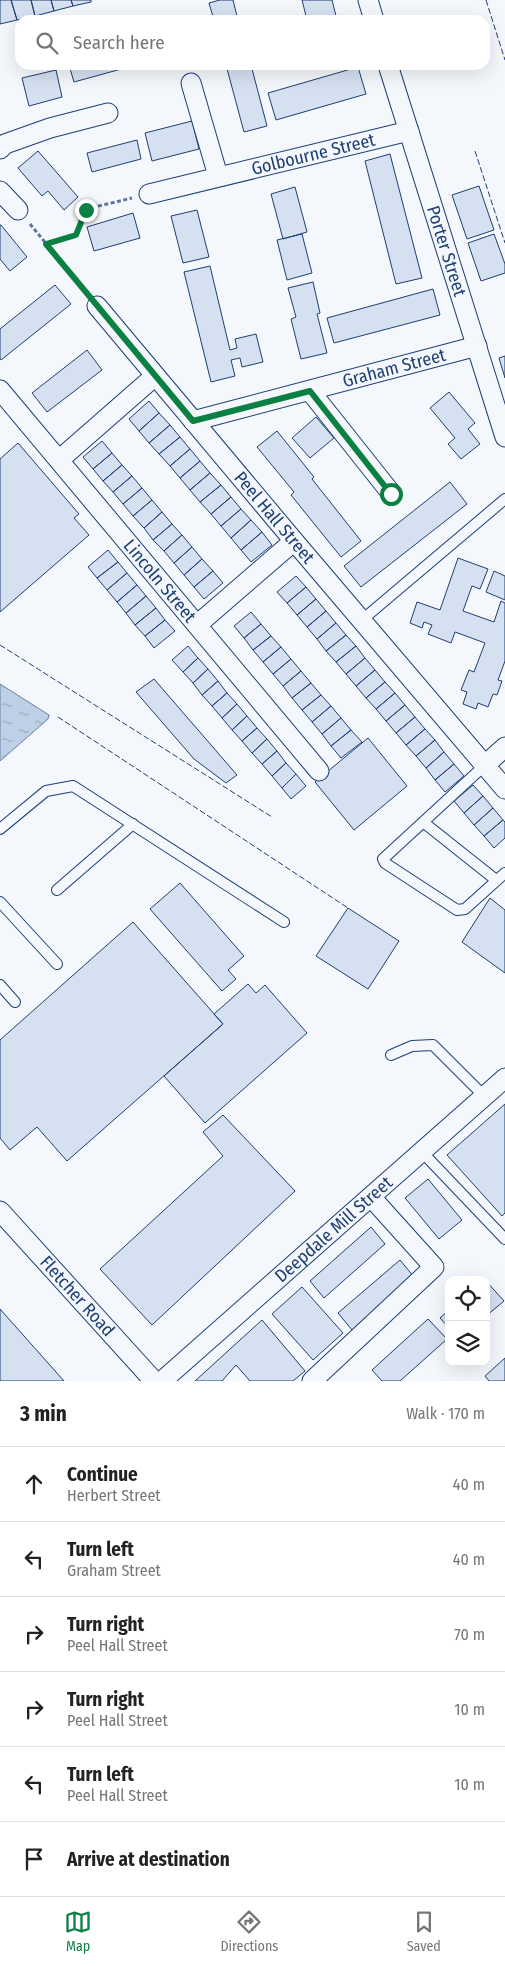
<!DOCTYPE html>
<html lang="en">
<head>
<meta charset="utf-8">
<style>
  :root { --surface:#fff; --page:#f2f2f2; --text:#222; --muted:#767676; --line:#e0e0e0; --accent:#0b8043 }
  body { margin:0; font-family:"Fira Sans Condensed",sans-serif; background:var(--page); color:var(--text) }
  .controls { position:absolute; right:15px; bottom:15px; display:grid; overflow:hidden; border-radius:10px; box-shadow:0 5px 20px #0002 }
  .controls button { width:45px; height:45px; display:grid; place-items:center; padding:0; border:0; border-bottom:1px solid var(--line); background:var(--surface); color:var(--text); font:25px sans-serif }
  .stop { position:absolute; width:15px; height:15px; margin:-11px; border:4px solid #0b8043; border-radius:50%; background:#fff }
  .stop.end { background:#0b8043; border-color:#fff; box-shadow:0 1px 5px #0008 }
  .list { margin:0; padding:0; list-style:none }
  h2 { display:flex; justify-content:space-between; align-items:center; height:65px; margin:0; padding:0 20px; font-size:21px }
  h2 small { font-size:16px; font-weight:400; color:var(--muted) }
  .list li { display:grid; grid-template-columns:32px 1fr auto; gap:15px; align-items:center; box-sizing:border-box; height:75px; padding:0 20px; border-top:1px solid var(--line) }
  .list b { display:block; font-size:19px; white-space:nowrap }
  .list p { margin:0; font-size:16px; white-space:nowrap; color:var(--muted) }
  .list em { font-size:16px; font-style:normal; color:var(--muted) }
  .icon { flex:none; width:28px; height:28px; fill:none; stroke:currentColor; stroke-width:2; stroke-linecap:round; stroke-linejoin:round }
  .map { position:relative; flex:none; width:505px; height:1381px; overflow:hidden }
  .search { position:absolute; background:var(--surface); box-shadow:0 5px 20px #0002; left:15px; right:15px; top:15px; height:55px; display:flex; align-items:center; gap:12px; box-sizing:border-box; padding:0 18px; border-radius:15px; color:var(--muted); font-size:19px }
  .sheet { height:515px; background:var(--surface) }
  nav { display:flex; justify-content:space-around; align-items:center; box-sizing:border-box; height:70px; border-top:1px solid var(--line); background:var(--surface); font-size:14px; color:var(--muted) }
  nav a { display:grid; justify-items:center; gap:2px }
  nav .on { color:var(--accent) }
  .map>svg:first-child { display:block }
</style>
</head>
<body>
<div class="map">
<svg width="505" height="1381" viewBox="0 0 505 1381">
  <defs>
    <pattern id="water-ripples" width="26" height="14" patternUnits="userSpaceOnUse" patternTransform="scale(1.25)"><rect width="26" height="14" fill="#bed0e5"/><path d="M2 4q2-2 4 0t4 0M15 11q2-2 4 0t4 0" fill="none" stroke="#9aaabe"/></pattern>
  </defs>
  <rect width="100%" height="100%" fill="#f4f7fb"/>
  <path fill="url(#water-ripples)" stroke="#687fa3" d="M0,684L49,715L48,719L0,761Z"/>
  <path fill="#d5e0f0" stroke="#1d3f73" d="M0,0H11L17,20L0,24Z
    M11,0H31L35,16L17,20Z
    M31,0H51L54,11L35,16Z
    M51,0H71L73,6L54,11Z
    M71,0H91V2L73,6Z
    M220,0H233L238,20H214L209,3Z
    M302,0H332L337,20H307Z
    M69,65H125V68L74,82Z
    M226,65H251L267,126L244,132Z
    M358,67L366,94L276,120L268,93Z
    M56,70L62,97L29,106L22,78Z
    M192,121L199,149L152,161L145,133Z
    M137,140L141,159L92,172L87,153Z
    M38,151L78,197L64,210L48,191L42,196L18,168Z
    M390,154L422,278L396,284L365,161Z
    M479,186L494,230L467,239L452,195Z
    M295,187L307,232L283,239L271,194Z
    M197,210L209,257L183,263L171,216Z
    M133,213L140,238L94,251L87,227Z
    M0,225H1L27,257L10,271L0,259Z
    M302,234L312,273L287,280L277,240Z
    M494,234L505,264V273L481,281L468,243Z
    M210,266L230,350L237,348L235,339L256,334L263,362L242,367L240,358L231,360L235,376L211,382L184,272Z
    M313,282L320,313L317,314L327,353L301,359L291,319L296,317L288,288Z
    M55,285L71,304L1,360L0,358V329Z
    M433,289L440,315L334,343L327,318Z
    M87,350L102,370L47,412L32,393Z
    M505,356V378L499,358Z
    M449,392L475,423L468,429L480,444L461,459L448,444L455,438L430,408Z
    M149,401L159,413L139,431L129,419Z
    M159,413L170,425L149,443L139,431Z
    M316,417L334,438L310,458L292,438Z
    M170,425L180,437L159,454L149,443Z
    M277,431L314,477L312,479L361,541L341,557L291,495L294,492L257,447Z
    M180,437L190,449L170,466L159,454Z
    M102,441L112,453L93,469L83,457Z
    M18,443L79,514L74,518L89,535L0,612V459Z
    M190,449L200,461L180,478L170,466Z
    M112,453L122,465L103,481L93,469Z
    M200,461L210,473L190,490L180,478Z
    M122,465L132,476L113,492L103,481Z
    M210,473L221,485L200,502L190,490Z
    M132,476L142,488L123,504L113,492Z
    M450,482L467,504L361,587L344,566Z
    M221,485L231,497L211,514L200,502Z
    M142,488L152,500L133,516L123,504Z
    M231,497L241,509L221,526L211,514Z
    M152,500L162,512L144,528L133,516Z
    M241,509L251,520L231,538L221,526Z
    M162,512L172,524L153,540L144,528Z
    M251,520L262,532L241,550L231,538Z
    M172,524L182,535L164,551L153,540Z
    M262,532L272,545L251,562L241,550Z
    M182,535L192,547L174,563L164,551Z
    M192,547L202,559L184,575L174,563Z
    M108,550L118,562L97,578L88,567Z
    M458,558L488,569L480,589L472,586L463,611L494,622L501,601L505,603V661L498,680L502,681L497,695L493,694L488,707L478,703L476,709L463,704L467,692L461,690L469,670L474,672L485,643L455,632L451,643L428,634L432,625L424,622L422,628L410,623L417,602L440,610Z
    M202,559L213,571L194,587L184,575Z
    M118,562L127,573L107,590L97,578Z
    M213,571L223,583L204,599L194,587Z
    M494,571L505,576V600L486,592Z
    M127,573L137,585L117,602L107,590Z
    M296,576L306,587L287,603L277,592Z
    M137,585L146,596L126,613L117,602Z
    M306,587L316,599L297,615L287,603Z
    M146,596L156,608L135,625L126,613Z
    M316,599L326,611L307,627L297,615Z
    M156,608L165,620L145,636L135,625Z
    M326,611L336,623L317,639L307,627Z
    M251,612L261,624L244,638L234,626Z
    M165,620L175,631L154,648L145,636Z
    M336,623L346,635L326,651L317,639Z
    M261,624L271,636L253,650L244,638Z
    M346,635L356,646L336,662L326,651Z
    M271,636L281,647L263,662L253,650Z
    M188,646L198,658L183,672L172,660Z
    M356,646L365,658L346,674L336,662Z
    M281,647L291,659L273,674L263,662Z
    M198,658L208,669L193,683L183,672Z
    M365,658L375,670L356,686L346,674Z
    M291,659L301,671L283,686L273,674Z
    M208,669L218,681L202,695L193,683Z
    M375,670L385,682L366,698L356,686Z
    M301,671L311,683L292,698L283,686Z
    M154,679L237,775L226,783L194,759L136,692Z
    M218,681L227,693L212,706L202,695Z
    M385,682L395,693L376,709L366,698Z
    M311,683L321,695L302,710L292,698Z
    M227,693L237,704L222,718L212,706Z
    M395,693L405,705L386,721L376,709Z
    M321,695L331,706L312,722L302,710Z
    M237,704L247,716L232,730L222,718Z
    M405,705L415,717L396,733L386,721Z
    M331,706L341,718L322,734L312,722Z
    M247,716L257,728L242,741L232,730Z
    M415,717L425,729L406,745L396,733Z
    M341,718L351,730L331,746L322,734Z
    M257,728L267,739L252,753L242,741Z
    M425,729L435,740L416,756L406,745Z
    M351,730L362,742L341,758L331,746Z
    M368,738L407,786L354,830L315,782Z
    M267,739L277,751L262,764L252,753Z
    M435,740L444,752L426,768L416,756Z
    M277,751L286,763L272,776L262,764Z
    M444,752L454,764L435,780L426,768Z
    M286,763L296,774L282,788L272,776Z
    M454,764L464,776L445,792L435,780Z
    M296,774L306,786L291,799L282,788Z
    M473,785L483,796L464,813L454,801Z
    M483,796L493,808L474,825L464,813Z
    M493,808L503,820L484,836L474,825Z
    M503,820L505,822V838L494,848L484,836Z
    M180,883L244,956L228,970L236,979L222,991L150,909Z
    M490,898L505,910V973L462,942Z
    M348,908L399,941L368,989L316,956Z
    M133,922L223,1024L67,1161L37,1127L10,1150L0,1138V1040Z
    M248,984L256,993L265,985L307,1033L205,1123L164,1076L223,1024L214,1014Z
    M505,1104V1213L502,1216L447,1155Z
    M223,1115L295,1191L152,1325L100,1269L223,1156L203,1132Z
    M428,1179L462,1220L439,1239L405,1198Z
    M371,1227L385,1244L324,1298L310,1281Z
    M400,1260L414,1277L352,1330L338,1313Z
    M486,1281L504,1301L486,1316Z
    M302,1287L343,1333L313,1360L272,1314Z
    M0,1309L64,1381H0Z
    M449,1310V1328L440,1318Z
    M428,1319L447,1339L400,1381H382L372,1370Z
    M262,1320L305,1371L293,1381H250L236,1365L222,1381H195Z
    M505,1358V1381H489L485,1376Z"/>
  <g fill="none" stroke-linecap="round" stroke-linejoin="round">
    <defs>
      <path id="lane" d="M362,620L505,499
        M485,765L383,859L385,863L457,910L465,909L505,873
        M423,822L496,880
        M0,829L46,791L73,786L284,922
        M57,890L133,824
        M0,902L57,964
        M0,985L15,1002
        M391,1055L412,1046L433,1045L485,1097
        M422,1152L505,1239"/>
      <g id="street">
        <path d="M368,0L374,20"/>
        <path id="s1" d="M388,65L505,437"/>
        <path d="M191,83L218,176"/>
        <path d="M0,149L5,144L50,128L108,113"/>
        <path d="M0,191L18,210"/>
        <path id="s2" d="M149,194L409,131"/>
        <path id="s3" d="M97,306L294,541L505,789"/>
        <path id="s4" d="M0,390L319,771"/>
        <path d="M310,391L391,493"/>
        <path id="s5" d="M193,421L477,346"/>
        <path d="M59,460L155,376"/>
        <path d="M197,625L294,541"/>
        <path d="M485,765L505,747"/>
        <path id="s6" d="M0,1211L154,1381"/>
        <path id="s7" d="M162,1381L505,1078"/>
        <path d="M312,1381L434,1267L371,1197"/>
      </g>
    </defs>
    <use href="#lane" stroke="#1d3f73" stroke-width="12"/>
    <use href="#street" stroke="#1d3f73" stroke-width="21"/>
    <path stroke="#5e769c" stroke-width="3" stroke-dasharray="4 2.5" stroke-linecap="butt" d="M30,224L85,291
      M46,244L76,235L86,209L132,198"/>
    <use href="#lane" stroke="#f4f7fb" stroke-width="10"/>
    <use href="#street" stroke="#f4f7fb" stroke-width="19"/>
    <path stroke="#1d3f73" stroke-width="1" stroke-dasharray="6 2.5" stroke-linecap="butt" d="M486,0L505,60
      M475,151L505,243
      M0,645L272,817
      M58,717L348,908"/>
  </g>
  <g fill="none" stroke-linecap="round" stroke-linejoin="round">
    <path stroke="#0b8043" stroke-width="6" d="M86,210L76,235L46,244L193,421L310,391L391,494"/>
  </g>
  <g text-anchor="middle" dominant-baseline="central" stroke-width="4" stroke-linejoin="round" paint-order="stroke">
    <g font-size="18" fill="#1d3f73" stroke="#f4f7fb">
      <text stroke="none"><textPath href="#s2" startOffset="169">Golbourne Street</textPath></text>
      <text stroke="none"><textPath href="#s1" startOffset="195">Porter Street</textPath></text>
      <text stroke="none"><textPath href="#s5" startOffset="208">Graham Street</textPath></text>
      <text stroke="none"><textPath href="#s3" startOffset="276">Peel Hall Street</textPath></text>
      <text stroke="none"><textPath href="#s4" startOffset="249">Lincoln Street</textPath></text>
      <text stroke="none"><textPath href="#s7" startOffset="229">Deepdale Mill Street</textPath></text>
      <text stroke="none"><textPath href="#s6" startOffset="115">Fletcher Road</textPath></text>
    </g>
  </g>
</svg>
<div class="controls">
<button><svg class="icon" aria-label="locate" viewBox="0 0 24 24"><circle cx="12" cy="12" r="6"/><path d="M12 2v4M12 18v4M2 12h4M18 12h4"/></svg></button>
<button><svg class="icon" aria-label="layers" viewBox="0 0 24 24"><path d="M12 4l9 5-9 5-9-5zM3 14l9 5 9-5"/></svg></button>
</div>
<div class="stop" style="left:391px;top:494px"></div>
<div class="stop end" style="left:86px;top:210px"></div>
<div class="search"><svg class="icon" aria-label="search" viewBox="0 0 24 24"><circle cx="10" cy="10" r="6"/><path d="M15 15l6 6"/></svg>Search here</div>
</div>
<section class="sheet">
<h2>3 min<small>Walk · 170 m</small></h2>
<ul class="list">
<li><svg class="icon" aria-label="ahead" viewBox="0 0 24 24"><path d="M12 20V5M6 11l6-6 6 6"/></svg><div><b>Continue</b><p>Herbert Street</p></div><em>40 m</em></li>
<li><svg class="icon" aria-label="left" viewBox="0 0 24 24"><path d="M17 20v-9H6M10 6l-5 5 5 5"/></svg><div><b>Turn left</b><p>Graham Street</p></div><em>40 m</em></li>
<li><svg class="icon" aria-label="right" viewBox="0 0 24 24"><path d="M7 20v-9h11M14 6l5 5-5 5"/></svg><div><b>Turn right</b><p>Peel Hall Street</p></div><em>70 m</em></li>
<li><svg class="icon" aria-label="right" viewBox="0 0 24 24"><path d="M7 20v-9h11M14 6l5 5-5 5"/></svg><div><b>Turn right</b><p>Peel Hall Street</p></div><em>10 m</em></li>
<li><svg class="icon" aria-label="left" viewBox="0 0 24 24"><path d="M17 20v-9H6M10 6l-5 5 5 5"/></svg><div><b>Turn left</b><p>Peel Hall Street</p></div><em>10 m</em></li>
<li><svg class="icon" aria-label="arrive" viewBox="0 0 24 24"><path d="M6 21V4h12l-3 4 3 4H6"/></svg><div><b>Arrive at destination</b></div></li>
</ul>
</section>
<nav>
<a class="on"><svg class="icon" aria-label="map" viewBox="0 0 24 24"><path d="M3 6l6-2 6 2 6-2v14l-6 2-6-2-6 2zM9 4v14M15 6v14"/></svg>Map</a>
<a><svg class="icon" aria-label="directions" viewBox="0 0 24 24"><path d="M12 3l9 9-9 9-9-9zM9 14v-3h6M13 9l2 2-2 2"/></svg>Directions</a>
<a><svg class="icon" aria-label="saved" viewBox="0 0 24 24"><path d="M7 4h10v16l-5-4-5 4z"/></svg>Saved</a>
</nav>
</body>
</html>
